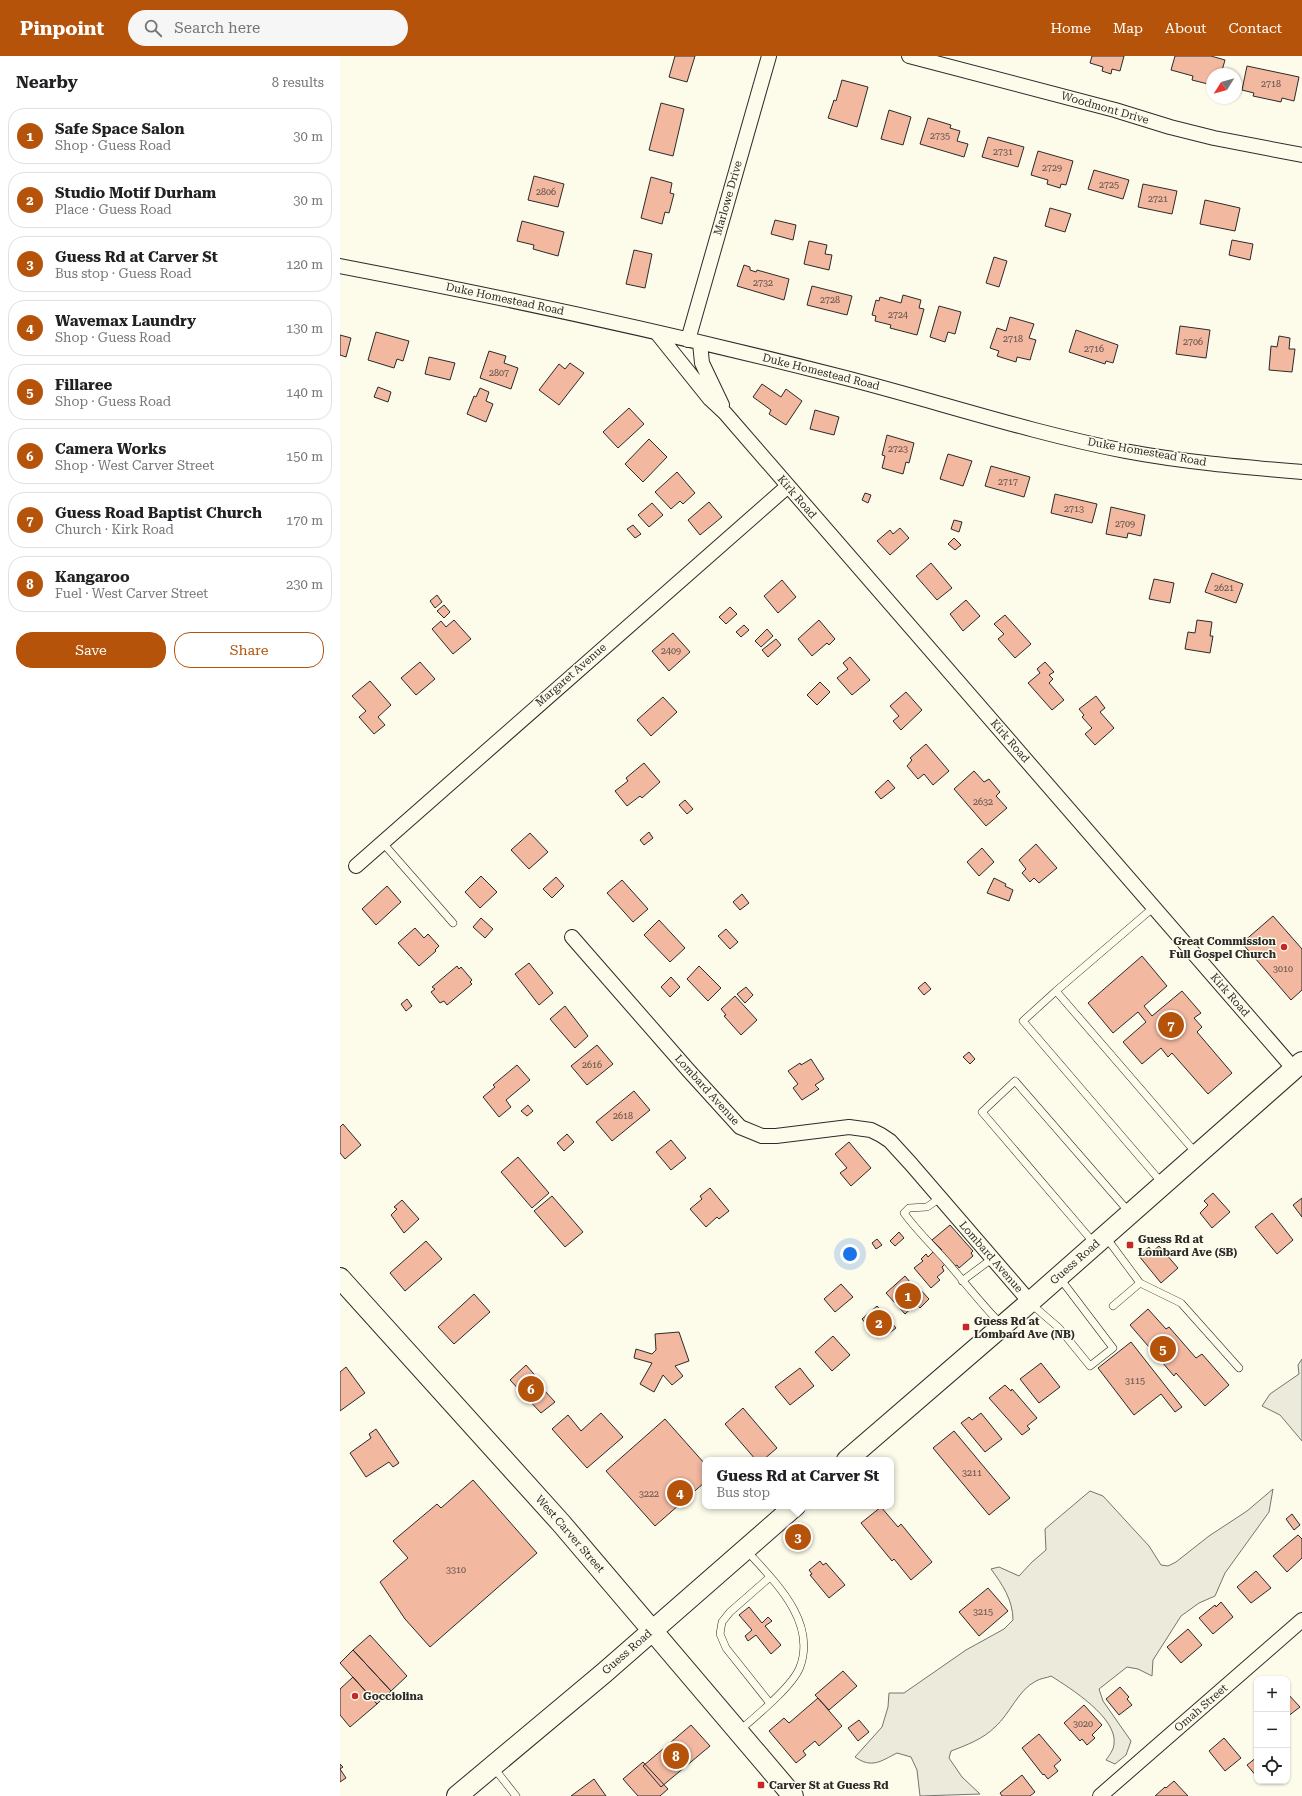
<!DOCTYPE html>
<html lang="en">
<head>
<meta charset="utf-8">
<style>
  :root { --surface:#fff; --page:#f6f6f6; --text:#202124; --muted:#757577; --line:#e0e0e0; --accent:#b45309 }
  body { margin:0; font-family:"Roboto Serif",serif; background:var(--page); color:var(--text) }
  .controls { position:absolute; right:12px; bottom:12px; display:grid; overflow:hidden; border-radius:8px; box-shadow:0 1px 3px #0004 }
  .controls button { width:36px; height:36px; display:grid; place-items:center; padding:0; border:0; border-bottom:1px solid var(--line); background:var(--surface); color:var(--text); font:20px sans-serif }
  .compass { position:absolute; left:866px; top:12px; width:36px; height:36px; border-radius:50%; background:var(--surface); box-shadow:0 1px 3px #0004; rotate:233deg }
  .you { position:absolute; left:510px; top:1198px; width:14px; height:14px; margin:-10px; border:3px solid #fff; border-radius:50%; background:#1a73e8; box-shadow:0 0 0 6px #1a73e833 }
  .badge { display:grid; place-items:center; width:26px; height:26px; border-radius:50%; background:var(--accent); color:#fff; font-size:13px; font-weight:700 }
  .pin { position:absolute; translate:-50% -50%; border:2px solid #fff; box-shadow:0 1px 4px #0006 }
  .popup { position:absolute; left:362px; top:1401px; width:192px; height:52px; box-sizing:border-box; display:grid; place-content:center; border-radius:8px; background:var(--surface); filter:drop-shadow(0 1px 3px #0005); font-size:13px; white-space:nowrap; color:var(--muted) }
  .popup b { font-size:15px; color:var(--text) }
  .popup::after { content:''; position:absolute; left:50%; top:100%; margin-left:-8px; border:8px solid transparent; border-top-color:var(--surface) }
  .list { margin:0; padding:0; list-style:none }
  h2 { display:flex; justify-content:space-between; align-items:center; height:52px; margin:0; padding:0 16px; font-size:17px }
  h2 small { font-size:13px; font-weight:400; color:var(--muted) }
  .list li { display:grid; grid-template-columns:26px 1fr auto; gap:12px; align-items:center; box-sizing:border-box; height:56px; margin:0 8px 8px; padding:0 8px; border:1px solid var(--line); border-radius:16px }
  .list b { display:block; font-size:15px; white-space:nowrap }
  .list p { margin:0; font-size:13px; white-space:nowrap; color:var(--muted) }
  .list em { font-size:13px; font-style:normal; color:var(--muted) }
  .actions { display:flex; gap:8px; padding:12px 16px }
  .actions a { flex:1; padding:9px 0; border:1px solid var(--accent); border-radius:16px; text-align:center; font-size:14px; color:var(--accent) }
  .actions .main { background:var(--accent); color:#fff }
  .icon { flex:none; width:22px; height:22px; fill:none; stroke:currentColor; stroke-width:2; stroke-linecap:round; stroke-linejoin:round }
  .map { position:relative; flex:none; width:962px; height:1740px; overflow:hidden }
  header { display:flex; align-items:center; gap:24px; box-sizing:border-box; height:56px; padding:0 20px; background:var(--accent); color:#fff }
  header strong { font-size:19px }
  nav { display:flex; gap:22px; margin-inline-start:auto; font-size:14px }
  .search { width:280px; height:36px; background:var(--page); display:flex; align-items:center; gap:10px; box-sizing:border-box; padding:0 14px; border-radius:22px; color:var(--muted); font-size:15px }
  main { display:flex }
  aside { flex:1; background:var(--surface) }
  .map>svg:first-child { display:block }
</style>
</head>
<body>
<header>
<strong>Pinpoint</strong>
<div class="search"><svg class="icon" aria-label="search" viewBox="0 0 24 24"><circle cx="10" cy="10" r="6"/><path d="M15 15l6 6"/></svg>Search here</div>
<nav><a>Home</a><a>Map</a><a>About</a><a>Contact</a></nav>
</header>
<main>
<aside>
<h2>Nearby<small>8 results</small></h2>
<ul class="list">
<li><span class="badge">1</span><div><b>Safe Space Salon</b><p>Shop · Guess Road</p></div><em>30 m</em></li>
<li><span class="badge">2</span><div><b>Studio Motif Durham</b><p>Place · Guess Road</p></div><em>30 m</em></li>
<li><span class="badge">3</span><div><b>Guess Rd at Carver St</b><p>Bus stop · Guess Road</p></div><em>120 m</em></li>
<li><span class="badge">4</span><div><b>Wavemax Laundry</b><p>Shop · Guess Road</p></div><em>130 m</em></li>
<li><span class="badge">5</span><div><b>Fillaree</b><p>Shop · Guess Road</p></div><em>140 m</em></li>
<li><span class="badge">6</span><div><b>Camera Works</b><p>Shop · West Carver Street</p></div><em>150 m</em></li>
<li><span class="badge">7</span><div><b>Guess Road Baptist Church</b><p>Church · Kirk Road</p></div><em>170 m</em></li>
<li><span class="badge">8</span><div><b>Kangaroo</b><p>Fuel · West Carver Street</p></div><em>230 m</em></li>
</ul>
<div class="actions"><a class="main">Save</a><a>Share</a></div>
</aside>
<div class="map">
<svg width="962" height="1740" viewBox="0 0 962 1740">
  <rect width="100%" height="100%" fill="#fdfbea"/>
  <path fill="#ecebdb" stroke="#74746e" d="M962,1303V1385L940,1359L922,1350L930,1338L959,1318L958,1309Z
    M933,1433L929,1456L885,1517L875,1540L859,1547L841,1560L813,1604L812,1620L798,1613L787,1611L759,1633L763,1645L791,1685L786,1699L775,1708L766,1704C769,1700 774,1693 774,1688C778,1662 730,1632 711,1620C707,1622 701,1622 696,1625C678,1634 670,1658 655,1671C643,1683 627,1689 611,1695L609,1702L622,1721L640,1738L580,1740L577,1714L571,1701L557,1697C541,1705 532,1713 515,1701L542,1671L548,1651L549,1637H564L626,1594L664,1573L673,1564C673,1544 662,1528 651,1513L659,1511L679,1520L692,1506L706,1494L705,1473L750,1435L763,1440L809,1490L821,1509L828,1510L836,1506L869,1480L907,1455Z"/>
  <path fill="#f2b8a0" stroke="#2b2b2b" d="M335,0H355L347,26L329,21Z
    M752,0H784L780,15L772,13L771,18L762,15L763,11L750,7Z
    M835,0H871L885,4L881,18H872V29L852,24L853,20L831,14Z
    M907,10L959,21L954,45L942,42L941,46L913,40L914,37L902,34Z
    M502,24L528,31L517,71L488,62L494,44L496,45Z
    M321,47L344,53L333,100L309,94Z
    M549,54L571,61L563,89L541,83Z
    M588,62L611,69L610,72L620,75L617,85L628,88L624,101L580,88Z
    M648,81L684,91L678,111L642,101Z
    M698,95L733,105L726,129L721,128L720,132L707,128L708,124L691,119Z
    M754,114L789,124L783,143L748,133Z
    M194,120L224,128L218,151L188,144Z
    M311,121L332,127L330,137L334,138L329,157L325,156L322,168L301,162Z
    M803,128L837,135L832,158L798,151Z
    M865,144L900,152L895,175L860,168Z
    M710,152L731,158L725,176L705,170Z
    M435,164L456,169L453,184L431,178Z
    M182,165L224,176L218,200L193,193L194,189L177,185Z
    M892,184L913,188L910,204L889,199Z
    M469,185L487,189L485,198L492,199L489,214L464,208Z
    M294,194L312,198L305,232L286,228Z
    M654,201L667,205L659,231L646,227Z
    M404,209L410,211V214L416,216L417,214L449,223L444,244L397,230Z
    M472,230L512,240L507,259L467,249Z
    M563,239L581,244L579,252L584,253L577,279L550,272L551,269L535,265L536,260L532,259L536,244L539,245L540,241L561,247Z
    M599,250L621,256L615,278L608,276L605,286L590,281Z
    M670,261L694,268L689,282L696,284L690,304L677,301L676,306L657,300L659,295L650,292L657,272L666,275Z
    M840,270L870,274L866,302L836,298Z
    M736,274L778,289L773,307L766,305L765,308L729,296Z
    M36,276L69,285L63,305L57,303L54,312L28,304Z
    M0,279L11,282L6,301L0,299Z
    M939,280L950,282L949,293H955L952,316L929,314L931,290L937,291Z
    M149,295L166,300L164,307L178,312L171,333L140,322Z
    M89,301L115,307L110,324L85,318Z
    M230,307L244,317L219,349L199,334L219,308L225,313Z
    M422,328L441,341L446,333L462,345L446,369L429,358L431,354L413,341Z
    M38,331L51,336L48,346L34,341Z
    M140,332L149,336L146,345L153,348L146,366L127,358L134,340L136,341Z
    M289,352L304,368L278,392L263,376Z
    M475,354L499,361L494,379L470,373Z
    M547,379L574,387L569,407L566,406L563,418L542,412L545,400L542,399Z
    M309,383L327,401L303,426L285,408Z
    M608,398L632,405L623,430L600,423Z
    M651,410L690,421L684,441L645,430Z
    M337,416L355,437L343,448L340,445L331,453L315,436Z
    M525,437L531,439L528,447L522,444Z
    M715,438L757,448L752,467L711,457Z
    M369,446L382,461L360,479L348,464Z
    M312,447L323,459L309,471L298,459Z
    M771,451L805,459L801,480L788,477L787,482L766,478Z
    M614,464L622,466L619,476L611,473Z
    M293,469L301,478L295,482L287,473Z
    M560,472L569,482L550,499L537,485L550,474L553,478Z
    M614,482L621,489L615,494L608,488Z
    M591,507L612,532L597,544L576,520Z
    M872,517L903,528L896,547L865,536Z
    M814,523L834,527L830,547L809,543Z
    M442,524L456,541L438,557L424,540Z
    M97,539L102,546L95,552L90,545Z
    M626,544L640,560L623,575L610,558Z
    M104,549L110,556L104,562L97,555Z
    M390,551L397,558L386,568L379,561Z
    M665,559L691,588L675,602L658,583L664,578L654,568Z
    M114,564L131,583L113,598L92,573L101,565L106,571Z
    M479,564L495,583L489,589L487,587L472,600L458,583Z
    M857,564L872,566L870,580H873L870,597L845,593L848,576L855,577Z
    M404,569L409,574L401,581L396,576Z
    M427,573L433,580L421,591L415,585Z
    M333,577L350,596L329,615L312,595Z
    M436,583L441,589L428,601L422,594Z
    M510,601L530,624L512,639L497,622L508,613L503,607Z
    M80,606L95,623L76,639L61,622Z
    M705,606L714,616L709,619L713,623L709,627L724,644L712,654L688,627L700,617L697,613Z
    M30,625L51,649L38,661L45,669L34,678L19,661L26,655L12,640Z
    M480,626L490,636L477,649L467,639Z
    M566,636L582,654L561,674L553,665L559,660L550,650Z
    M756,640L765,652L760,656L774,672L755,689L745,678L752,672L742,661L744,659L739,653Z
    M323,641L337,656L311,680L297,664Z
    M586,688L609,715L593,729L584,718L578,723L567,710L572,704L570,702Z
    M304,707L320,726L302,742L300,740L287,750L275,735L288,725L286,722Z
    M634,715L644,726L649,723L660,736L656,740L667,752L646,770L614,733Z
    M548,724L555,732L541,743L535,736Z
    M345,744L353,753L347,758L339,749Z
    M309,776L313,782L304,789L300,784Z
    M190,777L208,796L189,813L171,794Z
    M696,788L717,812L699,827L694,822L690,826L682,817L686,813L679,804Z
    M642,792L654,806L639,820L627,806Z
    M141,820L157,836L140,852L125,836Z
    M216,821L224,830L212,842L203,833Z
    M654,822L666,828L665,830L673,834L669,845L647,837Z
    M282,824L308,853L293,866L267,837Z
    M47,830L61,846L36,869L22,853Z
    M402,838L409,847L400,854L393,846Z
    M933,860L962,893V934L951,944L902,887Z
    M141,862L153,873L145,882L133,871Z
    M319,864L345,892L330,906L304,879Z
    M75,872L84,882L88,878L99,890L95,894L96,895L79,910L58,887Z
    M386,873L398,886L390,893L378,880Z
    M802,900L827,930L804,950L812,960L842,935L861,957L854,962L862,971L857,976L892,1017L868,1038L832,997L828,1001L821,992L802,1008L783,986L806,966L798,956L773,977L748,947Z
    M189,907L213,937L199,949L175,918Z
    M117,910L119,913L121,911L132,924L130,926L132,928L107,949L104,945L100,947L91,936L95,933L92,931Z
    M359,910L381,932L368,945L347,923Z
    M331,921L340,931L330,941L321,931Z
    M585,926L591,933L584,939L578,932Z
    M406,931L413,939L405,947L397,938Z
    M395,940L417,964L401,979L384,960L386,959L381,953Z
    M67,943L72,950L66,955L61,948Z
    M225,950L248,980L235,992L210,963Z
    M257,989L273,1008L247,1029L231,1010Z
    M629,996L635,1003L630,1008L623,1001Z
    M471,1003L484,1023L475,1029L479,1033L462,1044L453,1032L458,1028L448,1015L460,1007L461,1009Z
    M177,1009L190,1024L166,1044L171,1051L159,1061L143,1041L155,1031L153,1029Z
    M294,1035L310,1054L272,1085L256,1066Z
    M188,1049L193,1055L187,1060L181,1055Z
    M3,1068L21,1089L5,1103L0,1097V1071Z
    M227,1078L234,1086L224,1095L217,1087Z
    M331,1084L346,1102L331,1114L316,1096Z
    M509,1086L531,1112L511,1130L500,1117L507,1112L495,1098Z
    M178,1101L209,1137L192,1152L161,1116Z
    M370,1132L389,1155L379,1163L377,1161L366,1171L350,1153L362,1143L360,1140Z
    M873,1137L890,1156L872,1172L860,1157L868,1149L864,1145Z
    M212,1140L243,1176L225,1191L194,1155Z
    M962,1142V1161L953,1149Z
    M62,1144L79,1163L64,1177L51,1159L57,1153L54,1151Z
    M932,1157L953,1184L937,1198L915,1171Z
    M610,1169L633,1195L631,1197L633,1200L619,1212L617,1209L615,1210L600,1195L602,1194L592,1184Z
    M559,1176L564,1182L555,1190L550,1185Z
    M537,1183L542,1189L536,1193L532,1187Z
    M86,1185L102,1203L65,1235L50,1217Z
    M819,1190L838,1212L821,1227L799,1200L809,1191L812,1196Z
    M594,1195L605,1208L602,1211L604,1215L597,1221L600,1224L591,1232L574,1212L583,1205L581,1203L586,1198L588,1201Z
    M565,1220L575,1232L577,1230L589,1243L580,1252L576,1248L565,1258L546,1237Z
    M501,1228L513,1241L495,1256L484,1243Z
    M134,1238L150,1256L114,1288L98,1271Z
    M537,1250L556,1272L548,1278L546,1276L538,1282L522,1263Z
    M808,1253L826,1273L829,1271L856,1302L862,1298L889,1329L865,1350L836,1317L834,1320L790,1269Z
    M339,1276L349,1305L335,1310L343,1320L332,1329L323,1319L314,1336L300,1328L312,1307L294,1302L296,1293L312,1298L316,1294L315,1278Z
    M493,1280L510,1299L492,1315L475,1296Z
    M791,1286L842,1351L835,1356L821,1338L794,1359L758,1312Z
    M701,1307L720,1331L699,1347L680,1323Z
    M186,1309L206,1332L204,1334L215,1346L201,1357L170,1324Z
    M6,1311L25,1337L0,1355V1316Z
    M460,1312L474,1330L450,1349L435,1331Z
    M665,1329L671,1335L672,1333L697,1362L687,1370L690,1373L682,1379L649,1342Z
    M403,1352L437,1392L423,1404H416L385,1368Z
    M261,1357L283,1381L247,1412L212,1373L228,1359L241,1375Z
    M641,1357L662,1383L645,1396L621,1367L629,1361L632,1364Z
    M325,1363L365,1408V1426L315,1470L266,1415Z
    M36,1373L59,1407L53,1411L49,1406L26,1421L10,1397L31,1382L29,1378Z
    M614,1375L670,1442L649,1459L593,1392Z
    M133,1424L197,1497L90,1591L65,1563L40,1526L68,1502L53,1485L97,1448L101,1452Z
    M541,1451L558,1471L561,1468L592,1506L571,1524L554,1503L552,1505L521,1467Z
    M952,1458L960,1469L954,1474L946,1463Z
    M958,1479L962,1483V1502L947,1516L933,1500Z
    M480,1505L483,1509L486,1507L505,1529L489,1542L470,1519L472,1518L469,1514Z
    M916,1515L931,1532L911,1547L897,1531Z
    M648,1532L668,1555L639,1580L619,1556Z
    M881,1546L893,1561L873,1578L859,1562L875,1549L876,1551Z
    M409,1551L422,1567L428,1561L432,1565L425,1570L441,1589L431,1598L416,1579L408,1585L405,1580L412,1574L399,1559Z
    M848,1573L862,1589L841,1607L827,1591Z
    M30,1579L67,1620L51,1635L13,1594Z
    M13,1594L51,1635L37,1648L0,1607Z
    M503,1615L517,1630L489,1654L475,1639Z
    M13,1621L37,1648L10,1671L0,1659V1633Z
    M780,1631L789,1641L787,1643L792,1649L779,1659L766,1643Z
    M947,1637L960,1651L947,1661Z
    M478,1642L502,1670L479,1690L475,1685L463,1695L466,1699L456,1707L429,1675L444,1662L449,1667Z
    M744,1649L762,1669L752,1679L755,1682L747,1689L742,1683L740,1685L724,1667Z
    M519,1664L529,1676L518,1685L508,1672Z
    M351,1669L370,1690L321,1731L303,1710Z
    M699,1678L721,1704L714,1710L718,1715L708,1723L704,1718L703,1719L682,1692Z
    M884,1682L901,1702L885,1715L869,1695Z
    M917,1701V1721L907,1709Z
    M303,1706L328,1733L320,1740H298L283,1723Z
    M0,1708L3,1711L0,1713L6,1722L0,1726Z
    M682,1719L695,1736L690,1740H662L660,1737Z
    M254,1723L266,1740H231Z
    M834,1725L848,1740H815L825,1731L826,1732Z"/>
  <g fill="none" stroke-linecap="round" stroke-linejoin="round">
    <defs>
      <path id="lane" d="M42,786L113,867
        M716,935L814,851
        M822,1127L683,965L716,935L856,1097
        M600,1142L587,1151L569,1152L564,1157C577,1175 593,1190 608,1207C626,1228 643,1250 662,1269
        M765,1180L800,1227L773,1250
        M754,1187L642,1056L675,1025L789,1156
        M622,1225L653,1202
        M800,1227L841,1247L899,1312
        M690,1247L719,1272L750,1310L773,1292L719,1221
        M429,1646L386,1592L380,1578L382,1566L390,1556L430,1521
        M399,1675C415,1661 453,1630 460,1611C477,1565 434,1525 407,1495
        M154,1712L176,1740"/>
      <path id="street" d="M569,0L775,54L830,71L874,82L962,99
        M0,210C167,242 333,278 498,320C593,344 688,376 785,395C843,406 903,411 962,416
        M317,277L370,343L385,357L954,1013
        M348,284L429,0
        M360,287L362,307L382,349
        M16,810L448,430
        M232,881L349,1015L400,1071L422,1080H436L509,1071L531,1074L541,1079L550,1085L571,1108L690,1246
        M760,1740L962,1564"/>
      <path id="secondary" d="M0,1222L221,1467L453,1740
        M507,1404L690,1246L962,1006
        M117,1740L264,1617L455,1450"/>
    </defs>
    <use href="#lane" stroke="#2b2b2b" stroke-width="8"/>
    <use href="#street" stroke="#2b2b2b" stroke-width="16"/>
    <use href="#secondary" stroke="#2b2b2b" stroke-width="22"/>
    <use href="#lane" stroke="#fdfbea" stroke-width="7"/>
    <use href="#street" stroke="#fdfbea" stroke-width="14"/>
    <use href="#secondary" stroke="#fdfbea" stroke-width="20"/>
  </g>
  <g fill="#c62828" stroke="#fdfbea" stroke-width="1.5">
    <circle cx="944" cy="891" r="4"/>
    <rect x="786" y="1185" width="8" height="8" rx="2"/>
    <rect x="622" y="1267" width="8" height="8" rx="2"/>
    <circle cx="15" cy="1640" r="4"/>
    <rect x="417" y="1725" width="8" height="8" rx="2"/>
  </g>
  <g text-anchor="middle" dominant-baseline="central" stroke-width="3" stroke-linejoin="round" paint-order="stroke">
    <g font-size="9" fill="#5d4e48">
      <text x="931" y="28">2718</text>
      <text x="600" y="80">2735</text>
      <text x="663" y="96">2731</text>
      <text x="712" y="112">2729</text>
      <text x="769" y="129">2725</text>
      <text x="206" y="136">2806</text>
      <text x="818" y="143">2721</text>
      <text x="423" y="227">2732</text>
      <text x="490" y="244">2728</text>
      <text x="558" y="259">2724</text>
      <text x="673" y="283">2718</text>
      <text x="853" y="286">2706</text>
      <text x="754" y="293">2716</text>
      <text x="159" y="317">2807</text>
      <text x="558" y="393">2723</text>
      <text x="668" y="426">2717</text>
      <text x="734" y="453">2713</text>
      <text x="785" y="468">2709</text>
      <text x="884" y="532">2621</text>
      <text x="331" y="595">2409</text>
      <text x="643" y="746">2632</text>
      <text x="943" y="913">3010</text>
      <text x="252" y="1009">2616</text>
      <text x="283" y="1060">2618</text>
      <text x="795" y="1325">3115</text>
      <text x="632" y="1417">3211</text>
      <text x="309" y="1438">3222</text>
      <text x="116" y="1514">3310</text>
      <text x="643" y="1556">3215</text>
      <text x="743" y="1668">3020</text>
    </g>
    <g font-size="11" fill="#2b2b2b" stroke="#fdfbea">
      <text transform="translate(765 52) rotate(16)">Woodmont Drive</text>
      <text transform="translate(388 142) rotate(-74)">Marlowe Drive</text>
      <text transform="translate(165 243) rotate(12)">Duke Homestead Road</text>
      <text transform="translate(481 316) rotate(14)">Duke Homestead Road</text>
      <text transform="translate(807 396) rotate(10)">Duke Homestead Road</text>
      <text transform="translate(457 441) rotate(49)">Kirk Road</text>
      <text transform="translate(231 619) rotate(-41)">Margaret Avenue</text>
      <text transform="translate(670 685) rotate(49)">Kirk Road</text>
      <text transform="translate(890 939) rotate(49)">Kirk Road</text>
      <text transform="translate(367 1034) rotate(48)">Lombard Avenue</text>
      <text transform="translate(651 1201) rotate(49)">Lombard Avenue</text>
      <text transform="translate(735 1206) rotate(-41)">Guess Road</text>
      <text transform="translate(230 1478) rotate(49)">West Carver Street</text>
      <text transform="translate(287 1596) rotate(-41)">Guess Road</text>
      <text transform="translate(861 1652) rotate(-41)">Omah Street</text>
    </g>
    <g font-size="11" font-weight="bold" fill="#2b2b2b" stroke="#fdfbea" text-anchor="start">
      <text x="936" y="885" text-anchor="end">Great Commission<tspan x="936" dy="13">Full Gospel Church</tspan></text>
      <text x="798" y="1183">Guess Rd at<tspan x="798" dy="13">Lombard Ave (SB)</tspan></text>
      <text x="634" y="1265">Guess Rd at<tspan x="634" dy="13">Lombard Ave (NB)</tspan></text>
      <text x="23" y="1640">Gocciolina</text>
      <text x="429" y="1729">Carver St at Guess Rd</text>
    </g>
  </g>
</svg>
<div class="controls">
<button>+</button>
<button>−</button>
<button><svg class="icon" aria-label="locate" viewBox="0 0 24 24"><circle cx="12" cy="12" r="6"/><path d="M12 2v4M12 18v4M2 12h4M18 12h4"/></svg></button>
</div>
<svg class="compass" viewBox="-18 -18 36 36"><path d="M0-13l5 13h-10z" fill="#e53935"/><path d="M0 13l5-13h-10z" fill="#757577"/></svg>
<div class="you"></div>
<div class="pin badge" style="left:568px;top:1240px">1</div>
<div class="pin badge" style="left:539px;top:1267px">2</div>
<div class="pin badge" style="left:458px;top:1481px">3</div>
<div class="popup"><b>Guess Rd at Carver St</b>Bus stop</div>
<div class="pin badge" style="left:340px;top:1437px">4</div>
<div class="pin badge" style="left:823px;top:1293px">5</div>
<div class="pin badge" style="left:191px;top:1333px">6</div>
<div class="pin badge" style="left:831px;top:969px">7</div>
<div class="pin badge" style="left:336px;top:1700px">8</div>
</div>
</main>
</body>
</html>
